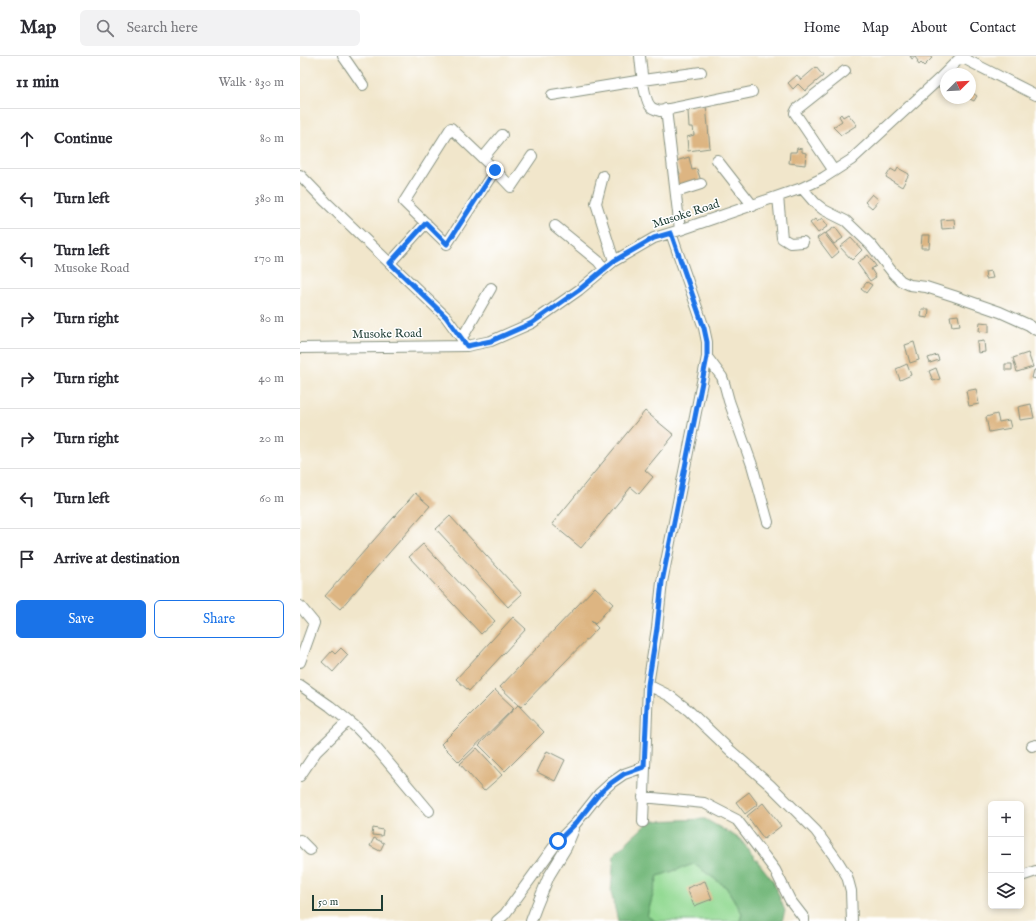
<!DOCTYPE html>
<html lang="en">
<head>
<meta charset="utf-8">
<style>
  :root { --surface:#fff; --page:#f2f2f3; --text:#2b2b33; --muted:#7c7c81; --line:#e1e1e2; --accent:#1a73e8 }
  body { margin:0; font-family:"IM FELL English",serif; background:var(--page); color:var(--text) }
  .controls { position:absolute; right:12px; bottom:12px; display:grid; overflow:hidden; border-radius:6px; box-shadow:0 2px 6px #0003 }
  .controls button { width:36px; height:36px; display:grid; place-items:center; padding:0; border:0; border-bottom:1px solid var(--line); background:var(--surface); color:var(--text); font:20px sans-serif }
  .compass { position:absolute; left:640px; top:12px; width:36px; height:36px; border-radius:50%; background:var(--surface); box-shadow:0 2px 6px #0003; rotate:66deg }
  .scale { position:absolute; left:12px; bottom:10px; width:71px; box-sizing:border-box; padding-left:4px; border:2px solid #1f3d34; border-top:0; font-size:11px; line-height:14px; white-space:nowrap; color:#1f3d34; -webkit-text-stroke:3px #fff; paint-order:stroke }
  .stop { position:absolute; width:12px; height:12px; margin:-9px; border:3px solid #1a73e8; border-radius:50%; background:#fff }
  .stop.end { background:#1a73e8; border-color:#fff; box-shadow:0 1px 4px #0008 }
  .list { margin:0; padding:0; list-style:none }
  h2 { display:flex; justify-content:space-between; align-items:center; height:52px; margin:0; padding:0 16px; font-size:17px }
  h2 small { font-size:13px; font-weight:400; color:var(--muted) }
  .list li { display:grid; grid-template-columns:26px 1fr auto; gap:12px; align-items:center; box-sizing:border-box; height:60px; padding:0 16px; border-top:1px solid var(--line) }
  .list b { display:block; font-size:15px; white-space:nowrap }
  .list p { margin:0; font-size:13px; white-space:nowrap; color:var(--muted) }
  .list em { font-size:13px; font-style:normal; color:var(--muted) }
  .actions { display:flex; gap:8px; padding:12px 16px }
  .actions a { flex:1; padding:9px 0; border:1px solid var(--accent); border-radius:6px; text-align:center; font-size:14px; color:var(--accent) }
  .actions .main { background:var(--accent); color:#fff }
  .icon { flex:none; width:22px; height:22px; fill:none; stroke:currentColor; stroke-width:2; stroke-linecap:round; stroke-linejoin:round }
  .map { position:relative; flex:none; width:736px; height:865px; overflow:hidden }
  header { display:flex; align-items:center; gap:24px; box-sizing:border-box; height:56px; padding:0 20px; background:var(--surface); border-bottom:1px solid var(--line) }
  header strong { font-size:19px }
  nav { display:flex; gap:22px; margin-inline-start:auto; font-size:14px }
  .search { width:280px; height:36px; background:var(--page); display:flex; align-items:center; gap:10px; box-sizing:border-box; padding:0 14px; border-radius:6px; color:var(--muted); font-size:15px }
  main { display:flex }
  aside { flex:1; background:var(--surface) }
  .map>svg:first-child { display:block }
</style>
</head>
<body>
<header>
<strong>Map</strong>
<div class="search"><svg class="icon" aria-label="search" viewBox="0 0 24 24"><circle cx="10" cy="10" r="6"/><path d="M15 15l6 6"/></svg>Search here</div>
<nav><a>Home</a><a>Map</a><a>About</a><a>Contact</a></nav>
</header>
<main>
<aside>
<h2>11 min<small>Walk · 830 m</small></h2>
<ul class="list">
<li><svg class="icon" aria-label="ahead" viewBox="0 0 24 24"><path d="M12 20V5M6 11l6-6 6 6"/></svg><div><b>Continue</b></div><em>80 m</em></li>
<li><svg class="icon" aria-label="left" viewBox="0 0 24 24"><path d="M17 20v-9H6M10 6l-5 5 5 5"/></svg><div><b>Turn left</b></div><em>380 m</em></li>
<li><svg class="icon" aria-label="left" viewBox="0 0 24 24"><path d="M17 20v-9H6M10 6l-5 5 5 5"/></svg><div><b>Turn left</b><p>Musoke Road</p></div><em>170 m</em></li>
<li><svg class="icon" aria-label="right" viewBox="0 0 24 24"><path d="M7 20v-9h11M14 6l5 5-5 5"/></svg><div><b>Turn right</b></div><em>80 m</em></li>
<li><svg class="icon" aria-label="right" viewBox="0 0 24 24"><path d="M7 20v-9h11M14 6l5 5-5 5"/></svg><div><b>Turn right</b></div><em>40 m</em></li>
<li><svg class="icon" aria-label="right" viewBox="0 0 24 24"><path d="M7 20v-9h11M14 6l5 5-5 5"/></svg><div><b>Turn right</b></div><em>20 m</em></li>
<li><svg class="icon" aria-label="left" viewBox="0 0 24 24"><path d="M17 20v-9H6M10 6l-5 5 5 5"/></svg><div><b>Turn left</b></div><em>60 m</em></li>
<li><svg class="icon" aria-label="arrive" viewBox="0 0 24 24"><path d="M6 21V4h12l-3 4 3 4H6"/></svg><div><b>Arrive at destination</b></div></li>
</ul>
<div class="actions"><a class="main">Save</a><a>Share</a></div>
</aside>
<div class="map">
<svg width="736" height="865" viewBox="0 0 736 865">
  <rect width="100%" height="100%" fill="#fff"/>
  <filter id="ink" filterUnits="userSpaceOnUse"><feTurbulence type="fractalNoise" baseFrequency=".025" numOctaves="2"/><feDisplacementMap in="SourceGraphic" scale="8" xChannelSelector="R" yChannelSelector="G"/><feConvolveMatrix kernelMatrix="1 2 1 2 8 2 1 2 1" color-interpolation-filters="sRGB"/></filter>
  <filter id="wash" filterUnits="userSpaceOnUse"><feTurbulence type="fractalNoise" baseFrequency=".012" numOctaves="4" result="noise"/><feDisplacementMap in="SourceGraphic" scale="16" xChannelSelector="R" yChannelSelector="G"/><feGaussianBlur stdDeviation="0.9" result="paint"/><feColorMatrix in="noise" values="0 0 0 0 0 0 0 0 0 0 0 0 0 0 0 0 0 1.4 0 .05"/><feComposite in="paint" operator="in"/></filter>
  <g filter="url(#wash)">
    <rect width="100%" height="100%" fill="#f1e6cb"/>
    <path fill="#94da94" stroke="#5a8c64" d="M394,808L426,831L442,857L440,865H355L347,860L358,820Z"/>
    <path fill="#77ba7e" stroke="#4b7c59" d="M405,763L440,783L473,825L485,855L482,865H440L442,857L426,831L394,808L358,820L347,860L355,865H318L311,836L314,798L350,765Z"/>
    <g id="blocks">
      <path fill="#ddb582" d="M610,0H629L632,2L624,10L621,7L619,9L617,6L618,5L615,1L612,3Z
        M516,11L523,20L505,35L498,28L493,33L488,27L497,19L501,24Z
        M670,35L677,40L674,45L670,43Z
        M406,49L410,92L388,95L387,81L394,79L393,71H389L388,55L396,50Z
        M541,58L543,61L548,58L557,69L541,79L533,71L542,65L539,60Z
        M497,92L502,93V96L506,97L505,109L489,107L490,96H496Z
        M389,101L392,114L397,113L401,125L377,132L376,120L380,118L376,105Z
        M598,112L609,118L602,131L586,121L591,113L596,116Z
        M572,138L579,144L572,152L565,146Z
        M522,162L528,170L518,177L510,167L515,163L517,166Z
        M654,163L655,172L642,173L641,164Z
        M535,171L543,182L534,188L526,177Z
        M524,177L539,196L532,202L517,182Z
        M622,179H630L629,192H621Z
        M551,182L562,194L552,204L540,191Z
        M568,199L576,210L571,213L576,221L570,225L557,207Z
        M691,215L693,222L686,223L685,216Z
        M567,226L572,229L566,237L561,233Z
        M622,253H629L628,262L621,261Z
        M658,259L660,269L652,270L650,260Z
        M680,266L689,267V276L679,275Z
        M684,285L685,296L678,297L677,286Z
        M614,286L619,304L610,307L605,289Z
        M728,297L733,311L717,316L713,302Z
        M637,299L639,304L630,307L628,302Z
        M607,308L611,319L600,324L596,313Z
        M705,308H712V314H705Z
        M636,312L640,323L633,325L629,315Z
        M734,314H736V323L732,322Z
        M676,333L679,348L669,350L666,335Z
        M731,348L734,362L720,364L718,351Z
        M345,355L374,379L345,414L353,421L339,438L331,431L281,492L252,468Z
        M697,358L699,366L709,364L711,372L689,376L686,361Z
        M115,437L130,450L40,553L25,540Z
        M150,460L222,538L208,551L136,473Z
        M123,488L195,565L181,578L109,501Z
        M295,531L313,548L295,568L290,564L298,572L221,651L200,631Z
        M213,561L226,573L169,635L156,623Z
        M41,592L48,599L33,616L22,606L32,595L35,598Z
        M195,634L214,652L159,706L141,688Z
        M218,649L244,676L205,715L179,689Z
        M177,692L202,719L184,735L160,708Z
        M247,695L265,704L255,725L237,716Z
        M449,736L458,748L445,758L436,746Z
        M463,747L481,770L464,783L447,760Z
        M73,772L83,774L82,780L72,779Z
        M74,782L84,787L80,795L70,790Z
        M405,825L412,843L394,850L387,832Z"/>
    </g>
  </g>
  <g filter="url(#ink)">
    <use href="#blocks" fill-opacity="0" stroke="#889280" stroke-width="1"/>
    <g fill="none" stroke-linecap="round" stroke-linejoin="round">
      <defs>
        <path id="minor" d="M43,0L63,29
          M340,0C341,11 344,45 351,51C353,53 357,54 360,55L452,36
          M661,1L736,39
          M252,39L343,24L401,16
          M366,53L380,174
          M183,102L202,79
          M417,104L453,150
          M195,114L147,188L104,146L151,72L195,114L211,131L232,100
          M534,115L495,57L497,53L545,15
          M0,119L26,146L146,261L167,290
          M303,120L296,147L314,205
          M502,132L515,147L524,154L546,165L571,189L593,217L601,225L610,229L626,231L654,240L700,256L729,269L736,274
          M376,136L401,128
          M478,141L482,182L490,187L503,186
          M255,170L298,205L304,213
          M90,207L126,167
          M161,282L165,277L191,232
          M0,292L167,290L191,285L232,267L279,234L314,205L354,182L380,174L502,132L523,122L551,104L639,23L662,0
          M407,301L422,321L425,330L429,345L452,409L468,466
          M0,550L14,567L0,606
          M0,629L30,650L57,672L77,693L129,755
          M348,629L370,640L388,654L431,695L470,729L516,775L537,804L547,820L551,835L552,865
          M732,690L736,689
          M0,720L16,696L48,665
          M343,741L404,747L437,764L475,814L490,844L504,862V865
          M343,766L348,629L357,572L362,526L407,301V286L404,272L371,177
          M0,784L10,794
          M721,820L736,815
          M197,865L205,858L258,785L276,767L299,738L311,727L324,718L344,711
          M231,865L237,849L249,820L266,792L274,773"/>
      </defs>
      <use href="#minor" stroke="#889280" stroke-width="12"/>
      <use href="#minor" stroke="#fff" stroke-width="10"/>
    </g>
  </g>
  <g fill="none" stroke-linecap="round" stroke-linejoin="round" filter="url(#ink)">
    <path stroke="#1a73e8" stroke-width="5" d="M195,114L147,188L126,167L90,207L146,261L167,290L191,285L232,267L279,234L314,205L354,182L371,177L404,272L407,286V301L362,526L357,572L348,629L344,711L324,718L311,727L299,738L276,767L258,785"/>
  </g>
  <g text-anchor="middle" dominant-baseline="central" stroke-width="3" stroke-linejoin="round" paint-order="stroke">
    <g font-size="12" fill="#1f3d34" stroke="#fff">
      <text transform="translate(386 158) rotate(-18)">Musoke Road</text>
      <text transform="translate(87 278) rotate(-1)">Musoke Road</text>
    </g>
  </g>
</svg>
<div class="controls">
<button>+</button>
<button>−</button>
<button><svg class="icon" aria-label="layers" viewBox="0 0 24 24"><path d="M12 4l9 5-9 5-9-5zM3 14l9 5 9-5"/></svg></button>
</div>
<svg class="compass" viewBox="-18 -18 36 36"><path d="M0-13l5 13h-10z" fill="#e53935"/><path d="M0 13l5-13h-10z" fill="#7c7c81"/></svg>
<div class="scale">50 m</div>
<div class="stop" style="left:258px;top:785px"></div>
<div class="stop end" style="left:195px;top:114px"></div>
</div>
</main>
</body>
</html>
